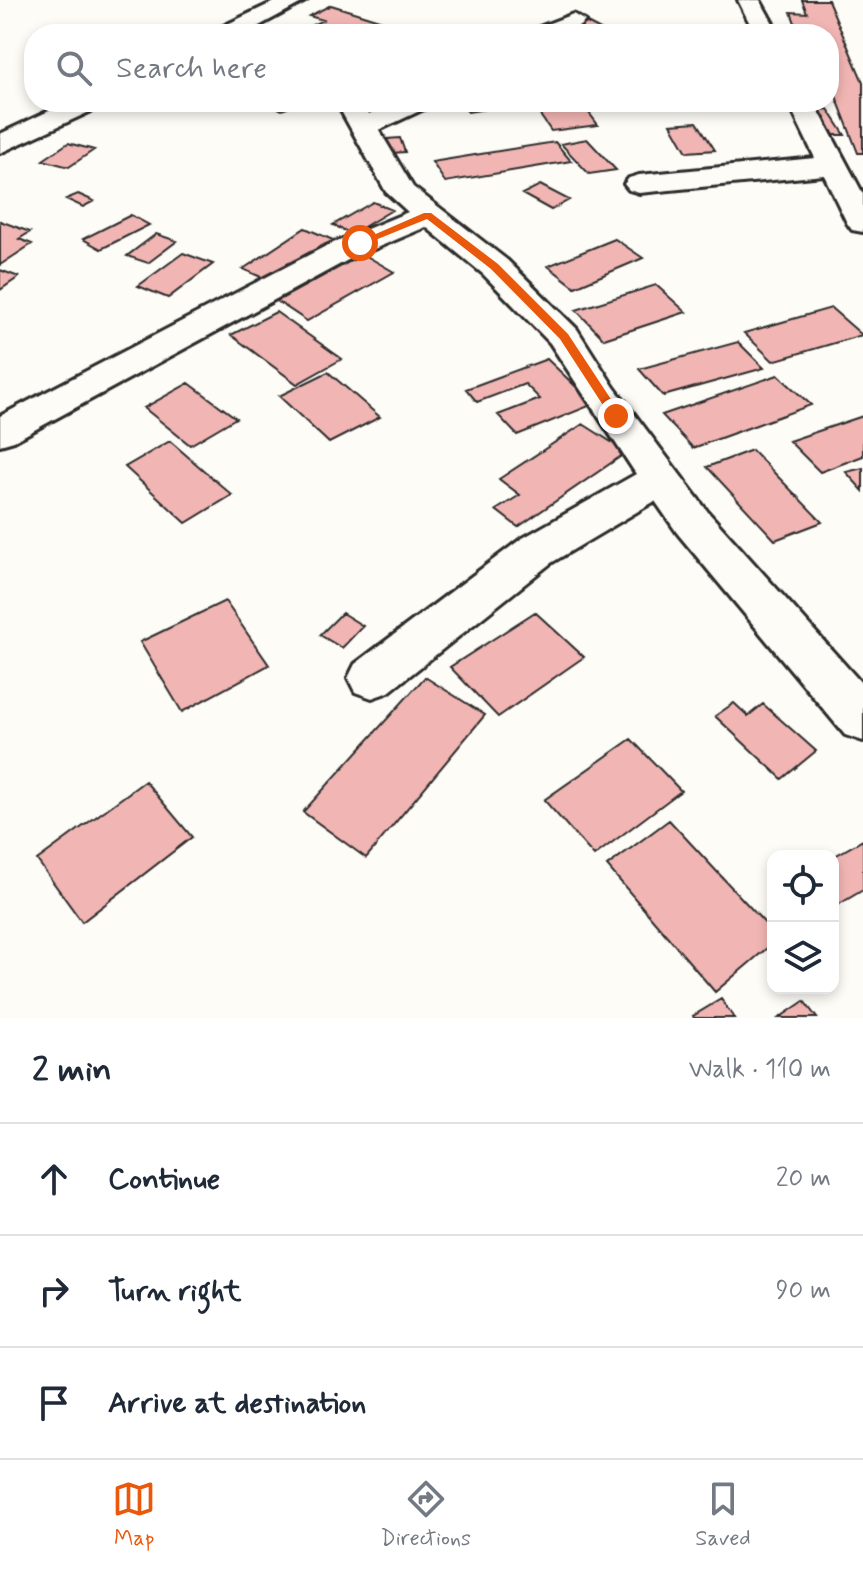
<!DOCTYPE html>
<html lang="en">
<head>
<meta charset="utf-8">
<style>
  :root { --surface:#fff; --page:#f2f2f3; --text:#1f2937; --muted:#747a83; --line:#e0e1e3; --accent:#ea580c }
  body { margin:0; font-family:Mynerve,sans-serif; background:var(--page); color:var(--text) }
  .controls { position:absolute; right:24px; bottom:24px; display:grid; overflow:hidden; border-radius:16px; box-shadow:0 4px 12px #0003 }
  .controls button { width:72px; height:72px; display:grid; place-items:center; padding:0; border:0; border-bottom:2px solid var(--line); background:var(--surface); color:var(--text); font:40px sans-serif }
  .stop { position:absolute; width:24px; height:24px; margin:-18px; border:6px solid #ea580c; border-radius:50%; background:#fff }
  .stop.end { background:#ea580c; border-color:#fff; box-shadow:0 2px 8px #0008 }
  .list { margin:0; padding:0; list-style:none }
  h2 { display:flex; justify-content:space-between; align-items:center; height:104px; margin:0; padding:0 32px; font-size:34px }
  h2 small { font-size:26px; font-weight:400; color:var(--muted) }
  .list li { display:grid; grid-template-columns:52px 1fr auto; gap:24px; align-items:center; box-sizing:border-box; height:112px; padding:0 32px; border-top:2px solid var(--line) }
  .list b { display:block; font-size:30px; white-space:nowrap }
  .list em { font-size:26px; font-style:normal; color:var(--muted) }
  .icon { flex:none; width:44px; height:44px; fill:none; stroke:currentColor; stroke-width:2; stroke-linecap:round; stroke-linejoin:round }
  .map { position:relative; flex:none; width:863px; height:1018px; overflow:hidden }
  .search { position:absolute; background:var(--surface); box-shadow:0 4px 12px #0003; left:24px; right:24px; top:24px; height:88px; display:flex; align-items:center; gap:20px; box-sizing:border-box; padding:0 28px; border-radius:32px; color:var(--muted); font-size:30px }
  .sheet { height:440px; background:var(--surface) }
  nav { display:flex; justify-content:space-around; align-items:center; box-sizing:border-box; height:112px; border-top:2px solid var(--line); background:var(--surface); font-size:22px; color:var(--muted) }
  nav a { display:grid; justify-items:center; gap:4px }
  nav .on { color:var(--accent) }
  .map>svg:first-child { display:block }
</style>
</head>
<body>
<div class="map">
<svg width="863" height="1018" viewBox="0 0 863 1018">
  <rect width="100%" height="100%" fill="#fdfcf7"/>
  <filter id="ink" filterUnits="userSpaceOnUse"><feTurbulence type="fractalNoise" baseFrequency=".0125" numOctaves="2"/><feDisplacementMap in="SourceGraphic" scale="16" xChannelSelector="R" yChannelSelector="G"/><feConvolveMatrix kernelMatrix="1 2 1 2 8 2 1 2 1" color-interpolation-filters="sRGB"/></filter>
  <g filter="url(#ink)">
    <path fill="#f1b6b3" stroke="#2b2b2b" stroke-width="2" d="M802,0H828L863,82V153H858L829,78V71H833L829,34H799L791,12L807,13Z
      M331,5L392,24L373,34L312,33L322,28L312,25L323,20L309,16Z
      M587,23L608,34H550Z
      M266,102H302L282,110Z
      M500,102L504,106L468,112L461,104Z
      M531,102H581L598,125L551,131Z
      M828,109L845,135H831L814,110Z
      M697,122L715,150L687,152L671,124Z
      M400,138L405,152L391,153L387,139Z
      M587,139L616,170L589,174L561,144Z
      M555,142L571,161L445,182L432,162Z
      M68,143L94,150L69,167L43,160Z
      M540,185L569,200L551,210L522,194Z
      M78,194L94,201L83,207L66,199Z
      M373,202L392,210L352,234L333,225Z
      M131,215L149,225L101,249L83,239Z
      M0,221L30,232L19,239L32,244L0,265Z
      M305,228L333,240L272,282L243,269Z
      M156,234L177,241L148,263L127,256Z
      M615,239L643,258L575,287L548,266Z
      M183,253L213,264L168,298L138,286Z
      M363,254L394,272L307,321L277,301Z
      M0,270L19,277L0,290Z
      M656,285L686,312L604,339L576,310Z
      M831,308L862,335L773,361L744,333Z
      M276,312L342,359L297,384L231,335Z
      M738,342L764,368L663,396L639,369Z
      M547,359L594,404L517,435L498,415L540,399L525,384L477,402L466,389Z
      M328,372L380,417L329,443L279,396Z
      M778,375L811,405L693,448L662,415Z
      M189,383L236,418L190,445L144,408Z
      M863,416V456L820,472L789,441Z
      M583,424L627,452L518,527L496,510L520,495L499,479Z
      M170,441L232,495L186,523L125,467Z
      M752,450L822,522L775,540L707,467Z
      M863,468V491L846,472Z
      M225,601L269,665L182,712L140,642Z
      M535,612L584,657L498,717L450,667Z
      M342,613L363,626L342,648L320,635Z
      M425,677L485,715L366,858L303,812Z
      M734,703L748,716L763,704L816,751L782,779L715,716Z
      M631,739L681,791L594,856L544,800Z
      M145,781L192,837L82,922L37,860Z
      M669,820L773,932V943L715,992L607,866Z
      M863,840V890L836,906L833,902V857Z
      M721,999L734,1018H694L693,1016Z
      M804,1001L817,1018H779Z"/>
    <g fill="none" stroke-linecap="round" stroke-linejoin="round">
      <defs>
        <path id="minor" d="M278,0H307L244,34H213L217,29Z
          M738,0H760L779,34H755Z
          M573,14L585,21C571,37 549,34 530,34L534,29Z
          M68,102H102L98,108L0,153V134Z
          M336,102H362L369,114L395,102H430L426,108L379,130L413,187L507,260L577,329L614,387L708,512L863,685V741L845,735L678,534L655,501L551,563L389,692L372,698L355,692L348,678L355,664L521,539L636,474L550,343L483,274L426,227L348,260L14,441L0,445V416L326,246L408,212L386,192Z
          M788,102H814L863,194V232L852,230L847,223L824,175L639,193L629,190L624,184L629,178L639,175L815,158Z"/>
      </defs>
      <use href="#minor" stroke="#2b2b2b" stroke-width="6"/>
      <use href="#minor" fill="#fdfcf7" fill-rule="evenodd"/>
    </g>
  </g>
  <path fill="#ea580c" d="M424,213H431L498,264L568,334L622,416L620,419H612L560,339L491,269L427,219L363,245L355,243Z"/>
</svg>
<div class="controls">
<button><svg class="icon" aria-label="locate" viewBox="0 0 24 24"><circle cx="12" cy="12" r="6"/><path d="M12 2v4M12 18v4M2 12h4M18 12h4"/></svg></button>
<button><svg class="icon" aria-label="layers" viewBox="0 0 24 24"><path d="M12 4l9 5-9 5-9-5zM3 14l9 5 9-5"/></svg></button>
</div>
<div class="stop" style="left:360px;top:243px"></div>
<div class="stop end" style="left:616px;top:416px"></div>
<div class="search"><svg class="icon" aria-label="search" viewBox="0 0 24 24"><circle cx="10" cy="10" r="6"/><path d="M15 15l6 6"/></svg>Search here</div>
</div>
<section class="sheet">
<h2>2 min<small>Walk · 110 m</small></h2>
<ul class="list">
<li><svg class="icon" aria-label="ahead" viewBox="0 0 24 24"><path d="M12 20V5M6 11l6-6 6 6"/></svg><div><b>Continue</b></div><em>20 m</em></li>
<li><svg class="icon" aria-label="right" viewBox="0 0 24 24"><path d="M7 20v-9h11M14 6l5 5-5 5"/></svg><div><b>Turn right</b></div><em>90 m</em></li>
<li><svg class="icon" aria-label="arrive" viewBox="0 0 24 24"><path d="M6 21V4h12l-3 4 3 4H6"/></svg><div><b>Arrive at destination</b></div></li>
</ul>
</section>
<nav>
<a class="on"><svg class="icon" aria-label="map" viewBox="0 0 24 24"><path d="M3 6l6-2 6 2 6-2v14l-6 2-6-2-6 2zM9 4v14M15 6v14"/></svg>Map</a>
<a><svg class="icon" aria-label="directions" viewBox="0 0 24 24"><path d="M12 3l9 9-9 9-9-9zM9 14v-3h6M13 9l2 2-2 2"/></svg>Directions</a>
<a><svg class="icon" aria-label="saved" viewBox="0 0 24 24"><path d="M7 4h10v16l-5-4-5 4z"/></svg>Saved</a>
</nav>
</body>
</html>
